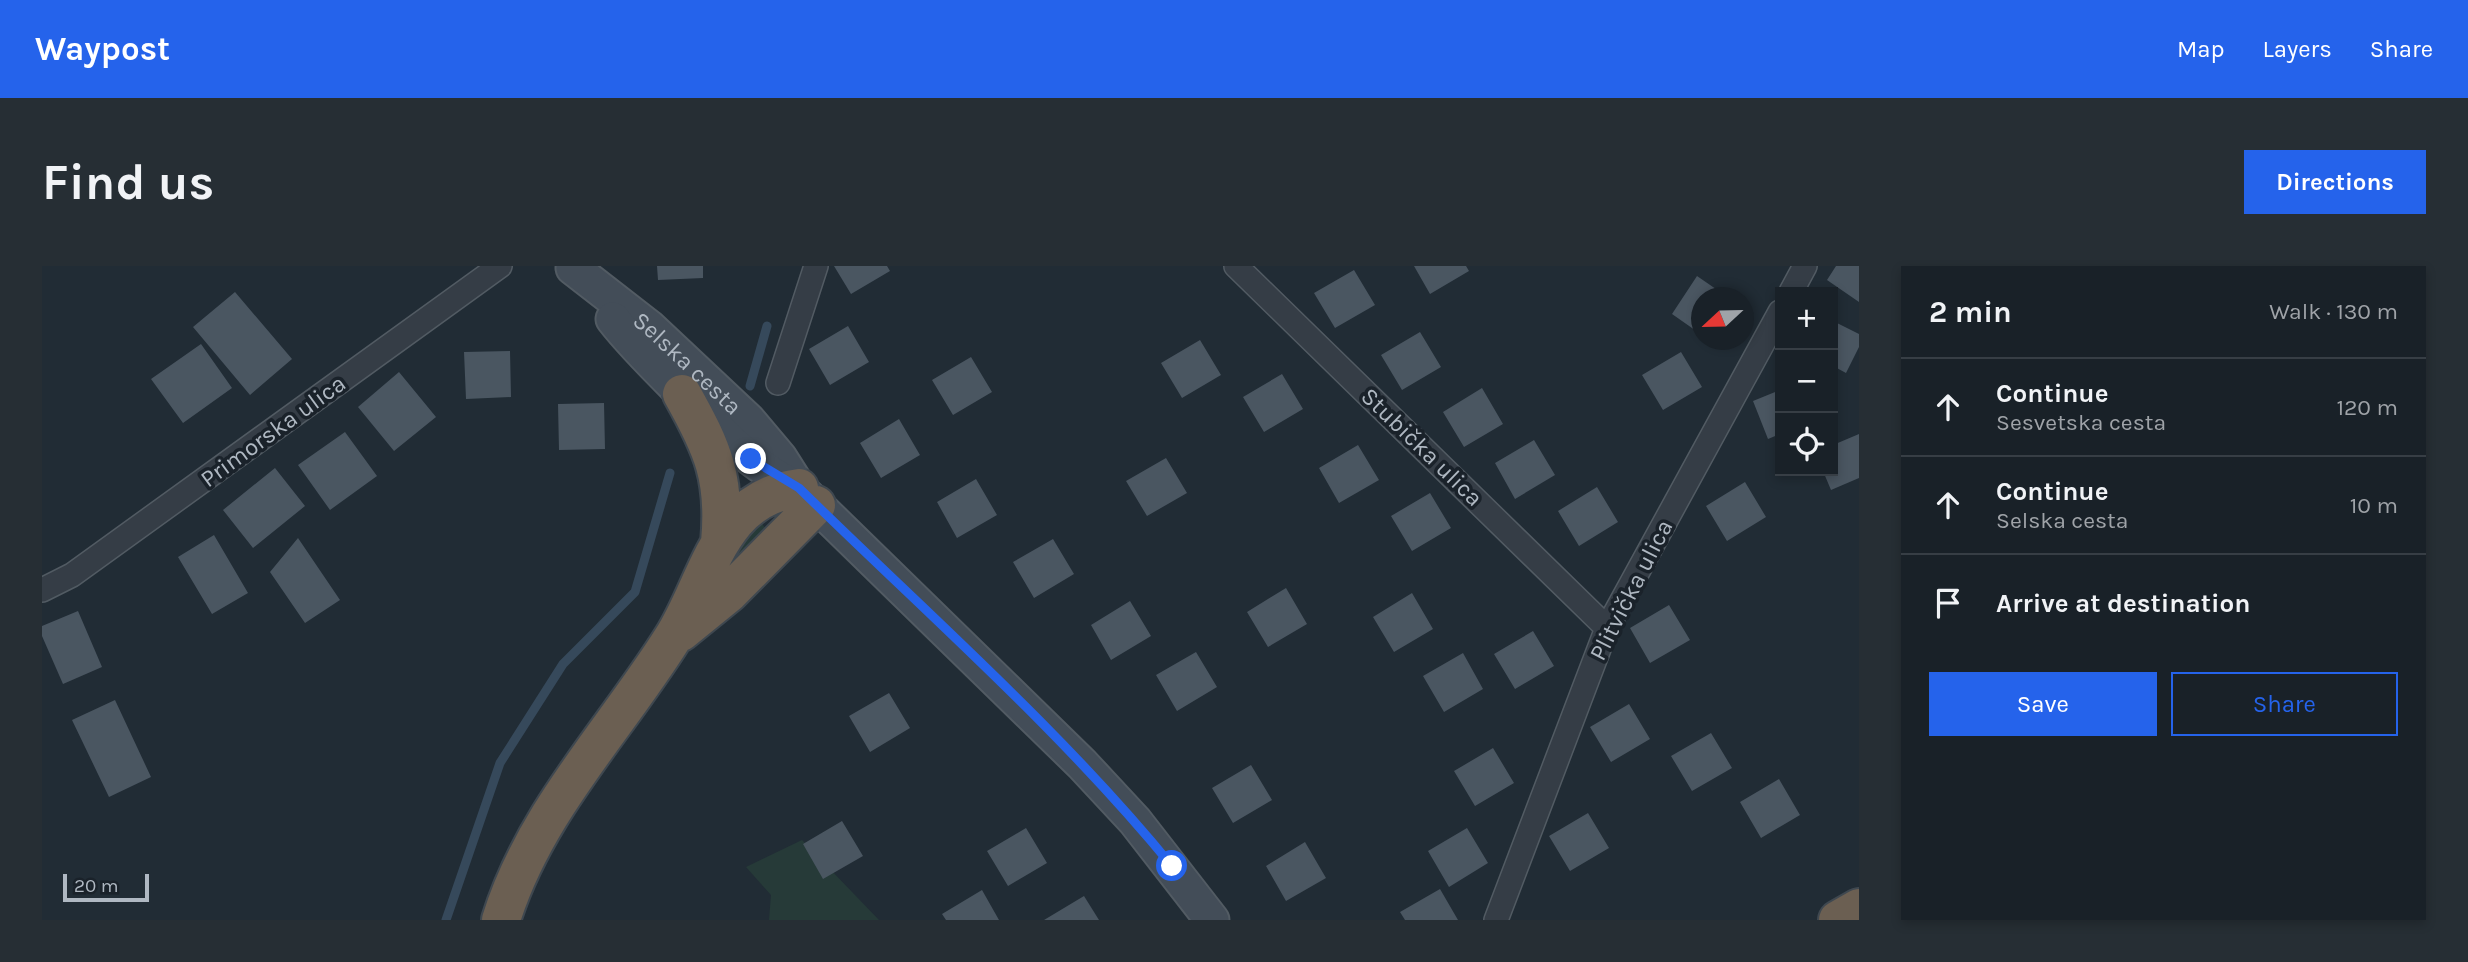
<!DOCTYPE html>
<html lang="en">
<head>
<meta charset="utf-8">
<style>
  :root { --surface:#192128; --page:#262e34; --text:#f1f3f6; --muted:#9fa3a8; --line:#373e45; --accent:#2563eb }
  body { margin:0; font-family:Karla,sans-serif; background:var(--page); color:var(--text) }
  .controls { position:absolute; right:21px; top:21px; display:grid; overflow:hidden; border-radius:0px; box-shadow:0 4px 10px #0003 }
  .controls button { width:63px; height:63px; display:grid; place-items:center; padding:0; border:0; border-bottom:2px solid var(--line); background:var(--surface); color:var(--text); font:35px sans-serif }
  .compass { position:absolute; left:1649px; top:21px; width:63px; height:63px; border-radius:50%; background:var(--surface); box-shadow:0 4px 10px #0003; rotate:248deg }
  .scale { position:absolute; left:21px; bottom:18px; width:86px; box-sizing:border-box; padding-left:7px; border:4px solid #afb8c2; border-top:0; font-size:19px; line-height:24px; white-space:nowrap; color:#afb8c2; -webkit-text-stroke:5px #1a222a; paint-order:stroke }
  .stop { position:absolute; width:21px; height:21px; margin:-16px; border:5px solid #2563eb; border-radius:50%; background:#fff }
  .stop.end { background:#2563eb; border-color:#fff; box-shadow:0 2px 7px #0008 }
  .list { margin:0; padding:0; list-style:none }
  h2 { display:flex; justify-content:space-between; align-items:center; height:91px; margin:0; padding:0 28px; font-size:30px }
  h2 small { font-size:23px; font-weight:400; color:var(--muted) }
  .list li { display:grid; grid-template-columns:46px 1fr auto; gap:21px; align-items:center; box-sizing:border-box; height:98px; padding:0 28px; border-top:2px solid var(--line) }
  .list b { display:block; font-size:26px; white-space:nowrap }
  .list p { margin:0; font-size:23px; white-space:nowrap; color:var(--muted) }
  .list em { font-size:23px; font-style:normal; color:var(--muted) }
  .actions { display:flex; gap:14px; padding:21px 28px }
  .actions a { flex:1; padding:16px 0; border:2px solid var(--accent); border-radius:0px; text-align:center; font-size:24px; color:var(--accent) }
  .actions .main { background:var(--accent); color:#fff }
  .icon { flex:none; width:38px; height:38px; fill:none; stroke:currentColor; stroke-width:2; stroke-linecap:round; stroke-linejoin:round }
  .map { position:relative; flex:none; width:1817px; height:654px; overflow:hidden; border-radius:0px }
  header { display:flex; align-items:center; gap:42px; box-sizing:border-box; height:98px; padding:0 35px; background:var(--accent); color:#fff }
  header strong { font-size:33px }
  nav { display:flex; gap:38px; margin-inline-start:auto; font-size:24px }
  .intro { display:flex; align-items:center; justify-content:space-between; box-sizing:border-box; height:168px; padding:0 42px }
  h1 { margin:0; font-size:49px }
  .button { padding:18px 32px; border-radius:0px; background:var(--accent); color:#fff; font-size:24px; font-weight:700 }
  main { display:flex; gap:42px; padding:0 42px }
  aside { flex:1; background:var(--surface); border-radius:0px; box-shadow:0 4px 10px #0003 }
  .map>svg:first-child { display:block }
</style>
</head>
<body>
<header>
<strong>Waypost</strong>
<nav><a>Map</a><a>Layers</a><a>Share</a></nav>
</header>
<div class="intro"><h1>Find us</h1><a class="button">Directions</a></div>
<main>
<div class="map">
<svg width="1817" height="654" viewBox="0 0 1817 654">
  <rect width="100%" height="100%" fill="#212c35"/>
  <path fill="#263a38" d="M715,251L724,263L694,293L680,303Z
    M760,574L837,654H727L729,629L704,601Z"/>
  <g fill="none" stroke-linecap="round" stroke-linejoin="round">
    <path stroke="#36495b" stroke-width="9" d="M708,120L725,60
      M404,654L458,497L521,398L593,326L628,207"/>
  </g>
  <path fill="#4a5661" d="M615,0H661V12L616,14Z
    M792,0H845L848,5L809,28Z
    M1372,0H1424L1427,5L1388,28Z
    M1794,0H1817V36L1785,14Z
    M1312,4L1333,39L1293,62L1272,27Z
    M1655,10L1687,32H1660V69L1630,48Z
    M193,26L250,93L208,129L151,61Z
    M1791,55L1817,68V81L1804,107L1791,100Z
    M806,60L827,96L788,119L767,83Z
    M1378,66L1399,101L1360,124L1339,89Z
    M1158,74L1179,109L1140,132L1119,97Z
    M159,78L190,122L141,157L109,113Z
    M468,85L469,131L424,133L422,86Z
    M1639,86L1660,121L1621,144L1600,109Z
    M929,91L950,126L911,149L890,114Z
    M357,106L394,151L352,185L316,141Z
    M1240,108L1261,143L1222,166L1201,131Z
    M1440,122L1461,158L1422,181L1401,146Z
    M1738,124V168L1726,173L1711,135Z
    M562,137L563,183L517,184L516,138Z
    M857,153L878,189L839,212L818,177Z
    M303,166L335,210L288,244L256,199Z
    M1817,168V212L1789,224L1781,205H1791V179Z
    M1492,174L1513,209L1473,233L1453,197Z
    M1316,179L1337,214L1297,237L1277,202Z
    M1124,192L1145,227L1105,250L1084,215Z
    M233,202L263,240L211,282L181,244Z
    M934,213L955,249L915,272L895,236Z
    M1703,216L1724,251L1685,275L1664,240Z
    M1555,221L1576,256L1537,280L1516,245Z
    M1388,227L1409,262L1370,285L1349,250Z
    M172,269L206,327L170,348L136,291Z
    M256,272L298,334L263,357L228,306Z
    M1011,273L1032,308L992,332L971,296Z
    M1244,322L1265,358L1226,381L1205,346Z
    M1370,327L1391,363L1352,386L1331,351Z
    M1088,335L1109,370L1069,394L1049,359Z
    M1627,339L1648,374L1608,397L1588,362Z
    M36,345L60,401L21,418L0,370V360Z
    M1491,365L1512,400L1473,423L1452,388Z
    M1154,386L1175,421L1135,445L1114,409Z
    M1421,387L1441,423L1402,446L1381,410Z
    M847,427L868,462L828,486L807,450Z
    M73,434L109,511L67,531L30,454Z
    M1587,438L1608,473L1569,496L1548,461Z
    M1669,467L1690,502L1650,525L1629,490Z
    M1451,482L1472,517L1433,540L1412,505Z
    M1209,499L1230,534L1191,557L1170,522Z
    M1737,513L1758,549L1719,572L1698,536Z
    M1546,547L1567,582L1528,605L1507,570Z
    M800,555L821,590L781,613L761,578Z
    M984,562L1005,597L966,620L945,585Z
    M1425,562L1446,597L1407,621L1386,585Z
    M1263,576L1284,612L1244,635L1224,600Z
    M1398,623L1416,654H1363L1358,646Z
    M940,624L957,654H904L900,648Z
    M1042,630L1057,654H1002Z"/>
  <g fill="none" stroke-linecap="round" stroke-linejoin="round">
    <defs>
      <path id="minor" d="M1194,0L1565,362
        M1749,26L1763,0
        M736,117L774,0
        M0,324L30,309L458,0
        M1454,654L1565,362L1738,46"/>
      <g id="secondary">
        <path id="s1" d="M531,2L607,61L706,154L738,192L757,222L1040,498L1093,555L1170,654"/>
        <path d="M571,53C592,80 617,104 641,128C674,162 706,196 748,218"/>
      </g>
      <path id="motorway" d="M640,128C671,183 684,213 678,277
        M639,366L687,327L774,239
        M459,654C492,547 572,465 630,373C654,336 664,291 693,256C710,236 731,225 757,222
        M1796,654L1817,642"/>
    </defs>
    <use href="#minor" stroke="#525b63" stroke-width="26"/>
    <use href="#secondary" stroke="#525b63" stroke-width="37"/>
    <use href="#motorway" stroke="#3f4850" stroke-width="42"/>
    <use href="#minor" stroke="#353d46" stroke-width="23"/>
    <use href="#secondary" stroke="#434d58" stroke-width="33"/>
    <use href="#motorway" stroke="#6b5f52" stroke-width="38"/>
  </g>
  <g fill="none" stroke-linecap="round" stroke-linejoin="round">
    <path stroke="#2563eb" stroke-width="9" d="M709,193L757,222C883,346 1018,463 1130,600"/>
  </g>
  <g text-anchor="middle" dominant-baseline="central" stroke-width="7" stroke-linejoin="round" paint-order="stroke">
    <g font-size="24" fill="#afb8c2" stroke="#1a222a">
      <text stroke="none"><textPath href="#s1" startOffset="149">Selska cesta</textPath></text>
      <text transform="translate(231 165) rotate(-36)">Primorska ulica</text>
      <text transform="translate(1380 181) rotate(44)">Stubička ulica</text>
      <text transform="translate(1589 324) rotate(-63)">Plitvička ulica</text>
    </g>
  </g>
</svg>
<div class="controls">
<button>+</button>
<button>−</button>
<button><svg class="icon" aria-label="locate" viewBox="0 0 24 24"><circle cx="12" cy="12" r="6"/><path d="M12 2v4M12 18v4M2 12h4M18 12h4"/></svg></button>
</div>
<svg class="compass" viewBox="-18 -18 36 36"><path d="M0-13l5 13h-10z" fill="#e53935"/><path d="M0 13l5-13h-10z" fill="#9fa3a8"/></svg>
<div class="scale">20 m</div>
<div class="stop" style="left:1130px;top:600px"></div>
<div class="stop end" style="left:709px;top:193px"></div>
</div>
<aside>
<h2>2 min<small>Walk · 130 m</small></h2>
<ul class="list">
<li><svg class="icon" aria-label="ahead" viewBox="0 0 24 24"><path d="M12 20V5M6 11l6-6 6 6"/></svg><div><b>Continue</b><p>Sesvetska cesta</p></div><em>120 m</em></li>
<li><svg class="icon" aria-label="ahead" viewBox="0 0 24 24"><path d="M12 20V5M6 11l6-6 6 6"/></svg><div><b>Continue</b><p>Selska cesta</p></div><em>10 m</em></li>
<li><svg class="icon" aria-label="arrive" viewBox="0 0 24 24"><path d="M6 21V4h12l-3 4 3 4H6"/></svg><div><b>Arrive at destination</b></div></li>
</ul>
<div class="actions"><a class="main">Save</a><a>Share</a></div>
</aside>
</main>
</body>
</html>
